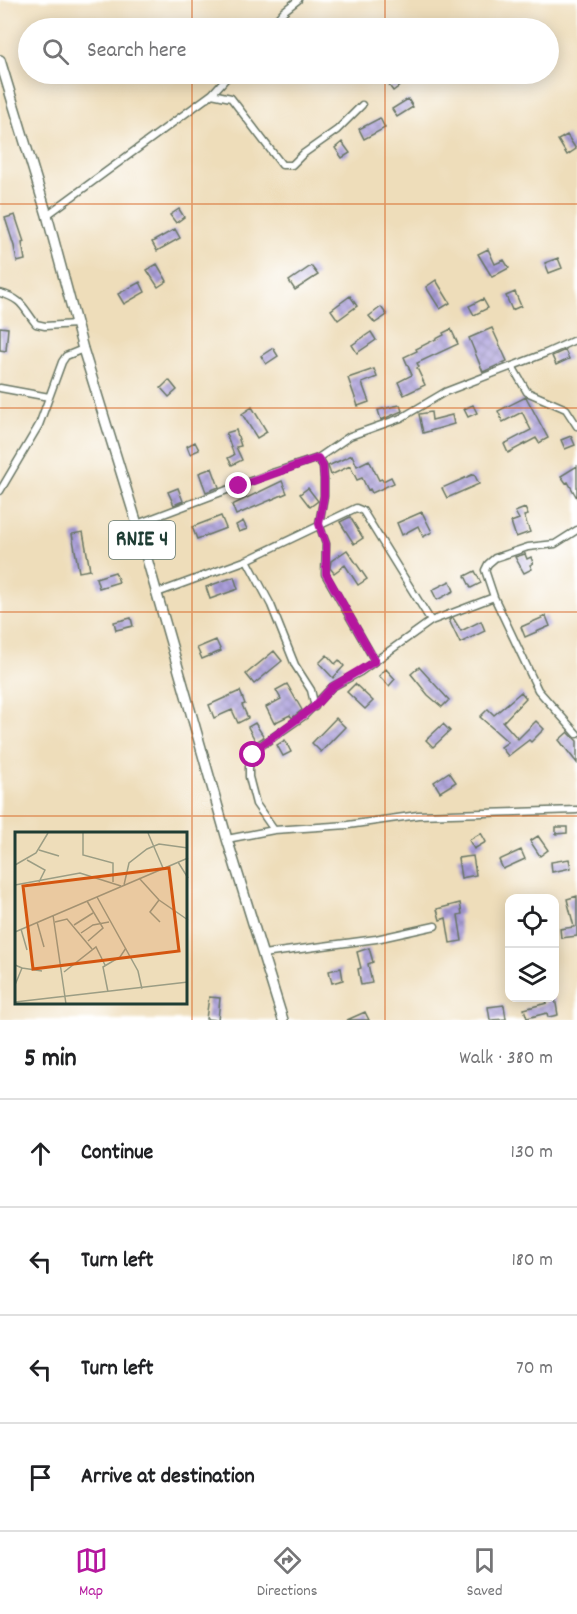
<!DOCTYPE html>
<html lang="en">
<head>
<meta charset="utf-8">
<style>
  :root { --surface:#fff; --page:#f6f6f6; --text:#202124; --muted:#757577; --line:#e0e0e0; --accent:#b5179e }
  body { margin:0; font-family:Dekko,sans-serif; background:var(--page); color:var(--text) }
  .controls { position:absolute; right:18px; bottom:18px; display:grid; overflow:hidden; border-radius:12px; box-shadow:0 3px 15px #0003 }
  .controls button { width:54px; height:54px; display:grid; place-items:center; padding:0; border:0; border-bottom:2px solid var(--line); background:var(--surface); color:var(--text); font:30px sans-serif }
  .stop { position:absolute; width:18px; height:18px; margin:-14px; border:4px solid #b5179e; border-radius:50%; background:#fff }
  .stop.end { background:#b5179e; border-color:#fff; box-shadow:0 2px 6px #0008 }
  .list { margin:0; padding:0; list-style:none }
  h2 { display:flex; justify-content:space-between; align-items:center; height:78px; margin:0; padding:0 24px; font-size:26px }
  h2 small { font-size:20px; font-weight:400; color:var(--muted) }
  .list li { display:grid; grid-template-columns:39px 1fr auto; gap:18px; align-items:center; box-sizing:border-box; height:108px; padding:0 24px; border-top:2px solid var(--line) }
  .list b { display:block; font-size:22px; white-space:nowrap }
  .list em { font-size:20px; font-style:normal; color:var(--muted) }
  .icon { flex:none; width:33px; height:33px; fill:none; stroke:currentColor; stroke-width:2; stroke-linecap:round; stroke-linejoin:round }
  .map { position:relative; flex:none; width:577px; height:1020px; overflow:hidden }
  .search { position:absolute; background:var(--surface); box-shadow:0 3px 15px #0003; left:18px; right:18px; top:18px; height:66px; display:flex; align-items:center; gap:15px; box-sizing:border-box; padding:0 21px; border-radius:33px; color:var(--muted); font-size:22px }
  .sheet { height:510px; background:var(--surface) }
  nav { display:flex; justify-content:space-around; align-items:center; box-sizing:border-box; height:84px; border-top:2px solid var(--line); background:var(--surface); font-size:16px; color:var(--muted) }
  nav a { display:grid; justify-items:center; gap:3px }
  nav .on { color:var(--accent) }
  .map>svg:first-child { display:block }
</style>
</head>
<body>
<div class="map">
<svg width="577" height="1020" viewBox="0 0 577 1020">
  <defs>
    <pattern id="building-cross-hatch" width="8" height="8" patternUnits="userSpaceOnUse" patternTransform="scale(1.5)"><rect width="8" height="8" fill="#ab9fdb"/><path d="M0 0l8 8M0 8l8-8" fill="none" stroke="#8b83b2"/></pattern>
  </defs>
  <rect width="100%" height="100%" fill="#fff"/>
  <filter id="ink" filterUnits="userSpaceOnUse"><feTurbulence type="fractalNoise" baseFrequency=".0167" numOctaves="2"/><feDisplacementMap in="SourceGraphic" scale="12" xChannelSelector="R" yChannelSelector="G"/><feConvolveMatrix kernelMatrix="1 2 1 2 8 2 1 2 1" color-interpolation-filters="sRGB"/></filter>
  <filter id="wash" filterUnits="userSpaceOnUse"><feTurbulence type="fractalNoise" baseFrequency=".008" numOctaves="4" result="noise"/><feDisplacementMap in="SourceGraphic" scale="24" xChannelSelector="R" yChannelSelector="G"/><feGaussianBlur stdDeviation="1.35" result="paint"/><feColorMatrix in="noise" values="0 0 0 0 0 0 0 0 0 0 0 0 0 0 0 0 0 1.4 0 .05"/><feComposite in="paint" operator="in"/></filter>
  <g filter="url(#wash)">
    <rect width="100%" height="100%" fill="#eeddba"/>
    <g id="blocks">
      <path fill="url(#building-cross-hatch)" d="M397,78L401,85L393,91L388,84Z
        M408,99L413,107L397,117L392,109Z
        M380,118L385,128L364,139L359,129Z
        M567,135L576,149L567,155L558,140Z
        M342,142L350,153L342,158L335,148Z
        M179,209L184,217L176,223L170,215Z
        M15,215L24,242L22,243L25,260L17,262L14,246L5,218Z
        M175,229L180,238L157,251L152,242Z
        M488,249L495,264L504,260L509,268L492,277L478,254Z
        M558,258L562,268L549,273L545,263Z
        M157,264L167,281L158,287L147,270Z
        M311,266L318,275L295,290L289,281Z
        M436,280L450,303L440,309L426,287Z
        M140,282L145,292L124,304L118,294Z
        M515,292L521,306L512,310L506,296Z
        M350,296L357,306L338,320L331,310Z
        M483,299L488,308L474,315L469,306Z
        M381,307L387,315L375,323L369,316Z
        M0,327L8,328L6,351L0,350Z
        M492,328L507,361L483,372L469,338Z
        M451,329L458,344L417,363L419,367L417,368L425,385L404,395L398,382L412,375L404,357L417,351L416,349L444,335L443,333Z
        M371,332L376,340L357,353L352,345Z
        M273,348L278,356L266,364L261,356Z
        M565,350L569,359L556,365L552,356Z
        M374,369L377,377L362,383L369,402L358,406L348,378Z
        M169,380L177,390L169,397L161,388Z
        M526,397L548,438L539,443L536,438L508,453L504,444L531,430L522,412L503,422L498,411Z
        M400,405L402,411L381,420L378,410Z
        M473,405L477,413L468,417L464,409Z
        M252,407L267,432L257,438L242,414Z
        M431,412L432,420L452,415L454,424L423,433L419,414Z
        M236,430L241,446L236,447L242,460L232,465L228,458L234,455L226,433Z
        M571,436L575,445L565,449L561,440Z
        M195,442L199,450L190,454L187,446Z
        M352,455L357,466L369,460L379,480L382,479L383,481L391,477L394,483L372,493L370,489L368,490L362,478L357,480L350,466L331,475L328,466Z
        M577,466V498L568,482L566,483L561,476Z
        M212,468L219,487L206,492L199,473Z
        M474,474L479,484L447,498L442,488Z
        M282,481L287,493L236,515L232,505Z
        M178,488L183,501L174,505L168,492Z
        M308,488L318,501L310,507L300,494Z
        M525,508L528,515L524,516L530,532L516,537L511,522L519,519L515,512Z
        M422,512L432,532L423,537L418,526L402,535L397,523Z
        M221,516L226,528L197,539L192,527Z
        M350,517L363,538L354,544L340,522Z
        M243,521L247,529L239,532L236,525Z
        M83,532L90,570L79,572L72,534Z
        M347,550L367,579L358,585L345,565L334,573L330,568L331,561Z
        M525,554L527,559L531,557L533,563L530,565L532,569L524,573L515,557Z
        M475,571L481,583L471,588L465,576Z
        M115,572L119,582L99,588L96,578Z
        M234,577L238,589L210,599L206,587Z
        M450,581L454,591L437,600L432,590Z
        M546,616L550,626L525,637L521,627Z
        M131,618L133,626L116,630L114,622Z
        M453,618L461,631L481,621L485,631L460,643L449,620Z
        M216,640L221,651L202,659L197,648Z
        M274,651L282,661L254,684L246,674Z
        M327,655L335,664L339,660L344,666L333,678L319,663Z
        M419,667L449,700L442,707L428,695L411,674Z
        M386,669L395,679L389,686L379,676Z
        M287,684L302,710L292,718L290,715L274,723L266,707L281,699L276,690Z
        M355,684L373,701L365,709L347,692Z
        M240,691L245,704L242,705L248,718L238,723L232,710L214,718L209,705Z
        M521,692L526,698L503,722L518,739L536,721L544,729L531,742L529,740L508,756L501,747L508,742L480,717L488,709L494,715Z
        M336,718L345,727L321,752L312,743Z
        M255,723L264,737L256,742L248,727Z
        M443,724L450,731L433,747L426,740Z
        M568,732L577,741V763L559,740Z
        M285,740L291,752L283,756L277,745Z
        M449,772L456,782L440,792L434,782Z
        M556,827H567V833L556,834Z
        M481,833L486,842L474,849L469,840Z
        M538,836L548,850L540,856L530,841Z
        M521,850L525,859L503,869L499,860Z
        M473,856L476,875L461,878L458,858Z
        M569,859L571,868L552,872L551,862Z
        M577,896V936L561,938L560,929L574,927L567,899Z
        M460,903L462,914L458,915L462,941L450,943L446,918L440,920L437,909Z
        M369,948L373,962L368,964L372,983L361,985L358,969L361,968L357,952Z
        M341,968L343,980L332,983L329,971Z
        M209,997L220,998L218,1020L206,1019Z
        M544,998H555L558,1015L548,1017L547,1013L527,1018L524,1009L547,1003Z
        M504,1005L506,1019L490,1020L488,1007Z
        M365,1012L369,1020H347Z"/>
    </g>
  </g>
  <g filter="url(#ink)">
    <use href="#blocks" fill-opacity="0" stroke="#677563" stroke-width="1.5"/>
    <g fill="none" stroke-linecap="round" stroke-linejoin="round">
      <defs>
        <path id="minor" d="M269,28L284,11L298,0
          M212,94L231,98L282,165H292L303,154L337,130L362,105
          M47,215L212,94L230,74
          M0,293C23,299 23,308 36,324L45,326L76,324
          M512,366L527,392L566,409L577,426
          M0,388L49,397
          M318,458L323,466L324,479V496L319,524L326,544L325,574L375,661
          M0,491L39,425L62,362L66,356L83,349
          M137,524L272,473L318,458L350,436L401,418L445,392L546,353L577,339
          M577,530L555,544L528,547L495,558L488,564L485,570L494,597L538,690L577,734
          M247,560L271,605L295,665L311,690L315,707
          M157,593L247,560L356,508L363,511L431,621
          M274,830L256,804L249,777V767L253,755L262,745L305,715L332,687L360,672L431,621L494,597
          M227,839L274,830L348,825L418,815L577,810
          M263,954L376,939L435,926"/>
        <path id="primary" d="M0,60L47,215L83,349L137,524L227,839L283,1020"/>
      </defs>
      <use href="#minor" stroke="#677563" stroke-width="9"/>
      <use href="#primary" stroke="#677563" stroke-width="12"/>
      <use href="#minor" stroke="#fff" stroke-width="6"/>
      <use href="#primary" stroke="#fff" stroke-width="9"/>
    </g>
  </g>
  <g fill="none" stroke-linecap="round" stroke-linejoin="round" filter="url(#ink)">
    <path stroke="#b5179e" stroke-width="8" d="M239,486L318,458L323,466L324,479V496L319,524L326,544V574L375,661L332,687L315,706L262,745L253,755"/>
  </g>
  <path fill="none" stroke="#d45610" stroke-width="1.5" stroke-opacity="0.55" d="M192,0V28M385,0V28M192,74V1020M385,74V1020M0,204H577M0,408H577M0,612H577M0,816H577"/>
  <g text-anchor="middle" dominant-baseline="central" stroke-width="4.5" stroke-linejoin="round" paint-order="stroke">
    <rect fill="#fff" stroke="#627771" stroke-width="1.5" x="109" y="521" width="66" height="38" rx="4.5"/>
    <g font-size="22" font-weight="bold" fill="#1f3d34">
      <text x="142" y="540">RNIE 4</text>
    </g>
  </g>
  <g transform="translate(15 832)">
    <rect width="172" height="172" fill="#eeddba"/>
    <path fill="none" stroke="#9b9d84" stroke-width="1.5" d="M68,1V23L98,31V50M133,1L148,36M24,18L44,24M12,28L30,38L24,50M163,30L173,46M0,33L21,21L33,1M124,46L144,68L173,88M0,53L65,41L106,54M109,53L114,31L132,17L144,12L173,16M82,65L123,139L127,157M144,68L135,80L145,90M72,69L88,96L73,109M38,83L51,172M22,90L29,115M40,90L52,87L77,117M59,93L78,81M6,97L12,118M0,100L173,26M66,101L78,93L94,90M0,133L7,136L0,153M7,136L27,139M49,140L81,115L90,133M93,160L88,135L105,125L111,116M0,170L173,150"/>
    <path fill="#d45610" fill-opacity="0.15" stroke="#d45610" stroke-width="3" d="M154,36L164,119L18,137L8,54Z"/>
    <rect width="172" height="172" fill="none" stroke="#1f3d34" stroke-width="3"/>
  </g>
</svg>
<div class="controls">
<button><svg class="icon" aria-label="locate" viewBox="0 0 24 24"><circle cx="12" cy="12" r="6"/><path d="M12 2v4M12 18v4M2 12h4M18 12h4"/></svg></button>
<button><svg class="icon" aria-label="layers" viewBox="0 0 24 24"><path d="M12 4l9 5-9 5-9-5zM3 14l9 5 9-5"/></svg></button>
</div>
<div class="stop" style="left:253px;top:755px"></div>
<div class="stop end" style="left:239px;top:486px"></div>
<div class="search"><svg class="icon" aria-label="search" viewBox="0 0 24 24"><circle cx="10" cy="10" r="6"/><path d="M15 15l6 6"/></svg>Search here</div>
</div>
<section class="sheet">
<h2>5 min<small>Walk · 380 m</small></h2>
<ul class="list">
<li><svg class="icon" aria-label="ahead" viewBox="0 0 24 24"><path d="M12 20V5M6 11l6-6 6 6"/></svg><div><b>Continue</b></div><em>130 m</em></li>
<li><svg class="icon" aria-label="left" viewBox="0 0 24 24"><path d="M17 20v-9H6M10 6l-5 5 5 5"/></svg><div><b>Turn left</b></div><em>180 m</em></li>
<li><svg class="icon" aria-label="left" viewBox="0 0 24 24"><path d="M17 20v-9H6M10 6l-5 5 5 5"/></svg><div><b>Turn left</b></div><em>70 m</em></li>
<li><svg class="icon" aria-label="arrive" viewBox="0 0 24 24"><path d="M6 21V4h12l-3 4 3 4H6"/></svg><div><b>Arrive at destination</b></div></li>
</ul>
</section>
<nav>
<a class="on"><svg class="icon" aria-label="map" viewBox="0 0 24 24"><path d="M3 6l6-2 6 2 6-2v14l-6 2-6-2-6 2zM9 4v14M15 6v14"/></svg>Map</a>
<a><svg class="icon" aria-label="directions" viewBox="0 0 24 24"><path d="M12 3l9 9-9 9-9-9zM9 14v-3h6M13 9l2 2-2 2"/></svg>Directions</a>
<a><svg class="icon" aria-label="saved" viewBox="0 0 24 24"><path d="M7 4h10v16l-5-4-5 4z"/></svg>Saved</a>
</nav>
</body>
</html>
